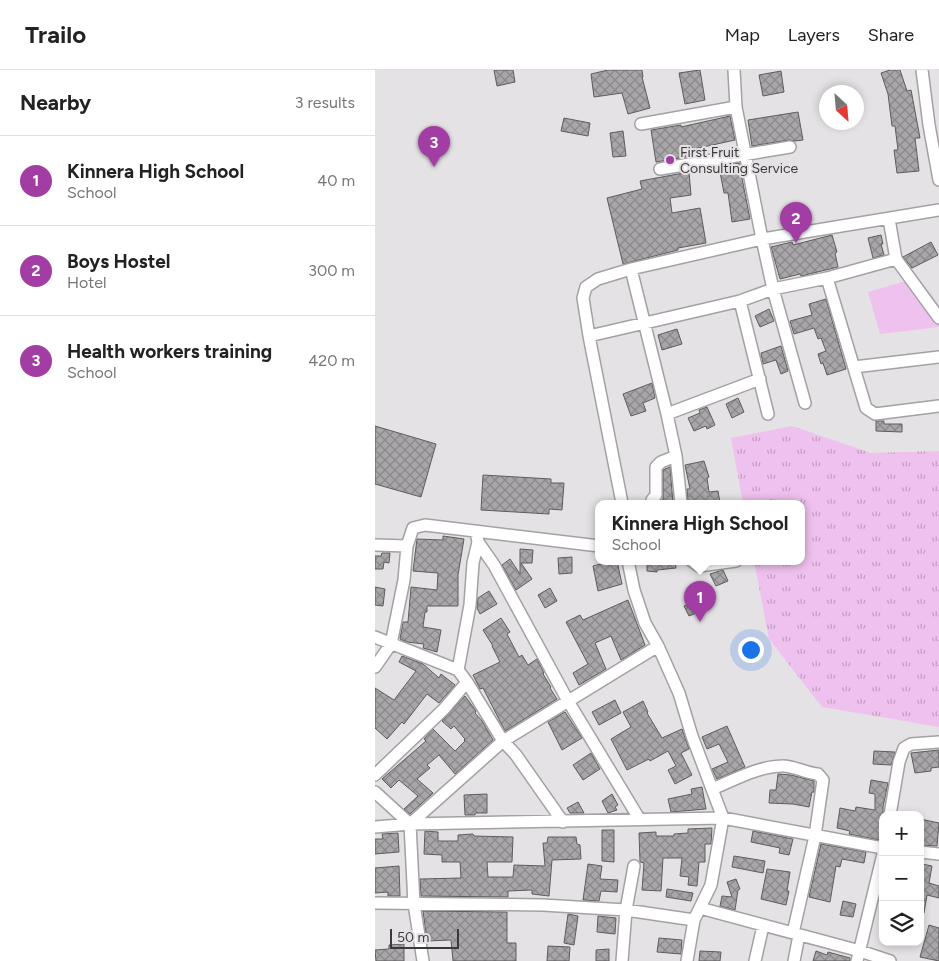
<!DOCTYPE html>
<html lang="en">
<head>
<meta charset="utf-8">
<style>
  :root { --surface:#fff; --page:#f6f6f6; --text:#222; --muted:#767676; --line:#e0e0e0; --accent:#a23ea3 }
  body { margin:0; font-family:Figtree,sans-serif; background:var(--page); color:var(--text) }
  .controls { position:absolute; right:15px; bottom:15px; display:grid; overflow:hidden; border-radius:10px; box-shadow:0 2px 8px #0003 }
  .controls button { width:45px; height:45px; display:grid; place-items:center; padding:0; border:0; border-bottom:1px solid var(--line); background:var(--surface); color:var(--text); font:25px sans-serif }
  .compass { position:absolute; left:444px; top:15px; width:45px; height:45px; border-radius:50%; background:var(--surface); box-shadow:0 2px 8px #0003; rotate:154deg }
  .scale { position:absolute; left:15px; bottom:12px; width:69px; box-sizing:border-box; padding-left:5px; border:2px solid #3b393a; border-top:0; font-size:14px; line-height:18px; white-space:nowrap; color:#3b393a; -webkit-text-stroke:4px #e5e2e5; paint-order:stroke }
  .you { position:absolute; left:375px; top:579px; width:18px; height:18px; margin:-12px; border:4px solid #fff; border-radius:50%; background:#1a73e8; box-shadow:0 0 0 8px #1a73e833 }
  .badge { display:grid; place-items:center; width:32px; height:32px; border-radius:50%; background:var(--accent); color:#fff; font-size:16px; font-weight:700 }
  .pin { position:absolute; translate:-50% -41px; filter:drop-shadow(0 1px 2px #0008) }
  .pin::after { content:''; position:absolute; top:26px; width:18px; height:15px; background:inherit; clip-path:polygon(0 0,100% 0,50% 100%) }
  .popup { position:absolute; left:220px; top:430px; width:210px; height:65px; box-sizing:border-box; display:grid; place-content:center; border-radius:10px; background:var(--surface); filter:drop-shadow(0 1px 4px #0005); font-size:16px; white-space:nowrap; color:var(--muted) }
  .popup b { font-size:19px; color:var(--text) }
  .popup::after { content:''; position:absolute; left:50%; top:100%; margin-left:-10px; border:10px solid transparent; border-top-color:var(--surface) }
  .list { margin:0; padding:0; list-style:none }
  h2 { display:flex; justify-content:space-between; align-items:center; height:65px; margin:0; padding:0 20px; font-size:21px }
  h2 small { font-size:16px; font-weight:400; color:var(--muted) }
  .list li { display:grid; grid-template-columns:32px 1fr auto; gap:15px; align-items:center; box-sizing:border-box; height:90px; padding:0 20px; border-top:1px solid var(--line) }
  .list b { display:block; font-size:19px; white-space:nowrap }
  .list p { margin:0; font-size:16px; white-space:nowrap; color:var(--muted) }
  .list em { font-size:16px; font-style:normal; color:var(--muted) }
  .icon { flex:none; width:28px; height:28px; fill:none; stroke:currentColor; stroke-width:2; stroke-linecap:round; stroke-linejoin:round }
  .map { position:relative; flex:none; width:564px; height:891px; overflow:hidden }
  header { display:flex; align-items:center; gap:30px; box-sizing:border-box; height:70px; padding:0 25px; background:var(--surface); border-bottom:1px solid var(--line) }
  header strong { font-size:24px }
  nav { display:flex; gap:28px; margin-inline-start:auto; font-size:18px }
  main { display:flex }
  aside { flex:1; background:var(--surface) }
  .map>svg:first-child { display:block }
</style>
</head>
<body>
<header>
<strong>Trailo</strong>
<nav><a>Map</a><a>Layers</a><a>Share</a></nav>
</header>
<main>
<aside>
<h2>Nearby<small>3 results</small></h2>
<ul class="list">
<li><span class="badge">1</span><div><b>Kinnera High School</b><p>School</p></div><em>40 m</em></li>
<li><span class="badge">2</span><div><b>Boys Hostel</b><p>Hotel</p></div><em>300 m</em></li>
<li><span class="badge">3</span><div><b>Health workers training</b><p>School</p></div><em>420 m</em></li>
</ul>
</aside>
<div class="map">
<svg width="564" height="891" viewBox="0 0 564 891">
  <defs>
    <pattern id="grass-tufts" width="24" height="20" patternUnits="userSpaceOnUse" patternTransform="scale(1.25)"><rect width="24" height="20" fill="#efc1ee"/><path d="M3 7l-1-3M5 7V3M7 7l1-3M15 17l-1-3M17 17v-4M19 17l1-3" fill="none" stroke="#c39ec2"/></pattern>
    <pattern id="building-cross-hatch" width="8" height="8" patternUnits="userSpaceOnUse" patternTransform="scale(1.25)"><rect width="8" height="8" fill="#a9a6a9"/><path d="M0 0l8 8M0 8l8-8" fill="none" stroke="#8b888b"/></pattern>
  </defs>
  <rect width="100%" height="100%" fill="#e5e2e5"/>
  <path fill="url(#grass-tufts)" d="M417,356L496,383L564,381V657L447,637L394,569L379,491H426V433H368L356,368Z"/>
  <path fill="#efc1ee" d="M531,211L564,254V257L505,264L493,222Z"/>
  <path fill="url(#building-cross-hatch)" stroke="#5f5c5f" d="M119,0H138L140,12L122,16Z
    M233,0H267L268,7H267L275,38L253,44L247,23L219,27L216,4Z
    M325,0L330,30L310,34L304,3Z
    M515,0H525L532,21L536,20L545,68H540L544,101L522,103L519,80H523L520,56H517L513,24L506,3Z
    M406,1L409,22L388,26L384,5Z
    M423,42L428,70L420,71L414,70L377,76L373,50Z
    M355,46L360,70L310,81L311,87L281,92L276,60L306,55V57Z
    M189,48L215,53L213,66L186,61Z
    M248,61L251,86L238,87L235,63Z
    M364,93L375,149L357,152L353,123H349L344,97Z
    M314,102L316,125L295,128L297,143L325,138L331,173L303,178V180L248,194L232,128L267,119L265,111Z
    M457,165L462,182L460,183L463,197L426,206L425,204L405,209L396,177L417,172L418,175Z
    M506,165L508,174H506L509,185L498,188L493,168Z
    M556,172L563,185L537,198L528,187Z
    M451,229L471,299L452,305L448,293L446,294L443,284L451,281L446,268L443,269L439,258L419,264L415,251L437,245L434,234Z
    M394,239L399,251L385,257L380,246Z
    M302,259L307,274L287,280L283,265Z
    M406,276L413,301L406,304L401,290L388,294L386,283Z
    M277,313L280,328L268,333L271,341L256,346L248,324Z
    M363,328L369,342L357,348L351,334Z
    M332,337L340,355L332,359L331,356L319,361L313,348L325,343L324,340Z
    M501,351H509V354H527V362L501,361Z
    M0,356L61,374L46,427L0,414Z
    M329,391L334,407L332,408L334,422L343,421L345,433H338L337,431L313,433L312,419H315L310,395Z
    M295,397L298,433H288V400Z
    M108,405L176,409V413H189L187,440L174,439V444L106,440Z
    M68,466L89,469L83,505V536H52V542H50L48,557L66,560L62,582L48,578L49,574L32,572L25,569L28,552H33L36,517L62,520L63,503L38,501L42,469L68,470Z
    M145,479L158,480L157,493H146L157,509L141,520L127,495L135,489L145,504Z
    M7,483H15L14,493L9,492L8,499H0V486H6Z
    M197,487V503L184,504L183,488Z
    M237,491H242L247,514L223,521L218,496Z
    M272,491H300L301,498L282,500V502L272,501Z
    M348,500L353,511L341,516L335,504Z
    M0,517L10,519L8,536L0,535Z
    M175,518L182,531L170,538L163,525Z
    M114,521L122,534L105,544L102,538L103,528Z
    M253,530L270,575L246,590L236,566L220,573L231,599L204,615L198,603L213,594L191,552L205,545L208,550Z
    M320,531L324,542L314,546L309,536Z
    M126,548L135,562L132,564L144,587L147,585L153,595L162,589L169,603L168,604L176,617L175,618L182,629L130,661L108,618L105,619L98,605L125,592L117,576H118L108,560Z
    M27,586L48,594L64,608L66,604L80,615L64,633L52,624L29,654L27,652L12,669L0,658V618L19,630L41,601L24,592Z
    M90,626L101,641L100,643L107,651L118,670L80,704L64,685L52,695L55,698L42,709L58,723L35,744L29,739L43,726L24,710L16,718L7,709L51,671L49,669L58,659L80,681L90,671L89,670L90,669L79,656L76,659L67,651Z
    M240,630L246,643L224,655L217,642Z
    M268,631L273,642L272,643L287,668L307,659L314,679L306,683L317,705L300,714L293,700L301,696L293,681L275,691L274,689L252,700L236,669L256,657L248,642Z
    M190,642L207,668L187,680L173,652Z
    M352,656L370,697L342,709L337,699L353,692L344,674L332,679L327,667Z
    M564,680V697L556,698V701L540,703L536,683Z
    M499,681L520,682L516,695L498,694Z
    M216,683L225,699L208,710L198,695Z
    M403,704L416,705L439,711V722H437L434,737L418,734L394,733L395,720H401Z
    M496,710L513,713L508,737V757L504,770L474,764L475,761L462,758L465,738L480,741L481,737L500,740V724L494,723Z
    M327,717L331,739L296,742L293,729L317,724L316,719Z
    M112,724V743H100V745H90L89,725Z
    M237,724L243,735L240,737L242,740L233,743L227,731Z
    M203,732L209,743H195L192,738Z
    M545,749L564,753L562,776L545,775Z
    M337,758L336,774H330V792H324L322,816L313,815L314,807L305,806L307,788H288L286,821L267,820L269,793L265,792L264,763L281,762V766H299V764L313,763V759Z
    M227,760H239V792L227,791Z
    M50,761L63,762V771H83V765L98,764L99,766L138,767L137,792H112L113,807H138L139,795L170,796L168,773H172L173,767H201L202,774L205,775L206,789L177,790L174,826L157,824V820L133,821V827L46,826L45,809L86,808L85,792H67V785L49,784Z
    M378,761L418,769L414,785L404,783L405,778L376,772Z
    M23,763L24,782L0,784V769H8L7,764Z
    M446,774L491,782L489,793L467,789L465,797L461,796L455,832L434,827Z
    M359,786L390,791L388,803L357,797Z
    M213,794L227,796L225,809L243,810L242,822L226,821L224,831L208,830Z
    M547,794L557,796L554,813L564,816V828L552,825L549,843L545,842V805Z
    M24,796L25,826H13V822L0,823V798Z
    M392,799L415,802L412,821H414L411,835L386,829Z
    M361,809L365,819L363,820L360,840L345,836L347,826L357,827L352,812Z
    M292,819L318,823L316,831L291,827Z
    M468,831L481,834L478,847L465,845Z
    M48,841L132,842V873H141V891H78L76,870L52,871Z
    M193,844L203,846L199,875L189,873Z
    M223,846L241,848L240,864L222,862Z
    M554,855L564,858V891L545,887Z
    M284,868L307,870L306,884L282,882Z
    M29,874V891H1L0,880L14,879V875Z
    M173,876L195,877L194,891H172Z
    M234,879V891H221V880Z
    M325,881L346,882L345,891H324Z
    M441,881L452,885L453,882L475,888V891H438Z"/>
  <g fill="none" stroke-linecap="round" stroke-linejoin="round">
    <defs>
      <path id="minor" d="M359,0L361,37L387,169L398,219L430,333
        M547,0L554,55L564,110
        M266,54L361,37
        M285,99L415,77
        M514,149L521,189L564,248
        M256,199L292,344L301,386L306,433
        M452,208L491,338L500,344L564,336
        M365,231L393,344
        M214,266L365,231L398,219L452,208L521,189
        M479,297L564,287
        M292,344L385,309
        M277,430L281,425V397L286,392L301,386
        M247,433L214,266L208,228L211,217L223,209L256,199L387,169L564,140
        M103,472L119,495L193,631L265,750
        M0,475L32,476
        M253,491L259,520L270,553L283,576L304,623L317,666L348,748L336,815L319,850L312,891
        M317,491L324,496L361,491
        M0,567L83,600
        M0,597L16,574L29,510L32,476L38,458L50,455L224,476
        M92,612L128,671L141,685L188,752
        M0,705L69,639L92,612L83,600L95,535L98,493L103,472L102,467
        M337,719C359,710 384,696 408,696C419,696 431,703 443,704L448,710L440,766L418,863
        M0,722L35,754L39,834L48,891
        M515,745L524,692L529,678L536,674L564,672
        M35,754L128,671L283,576
        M0,757L35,754L348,748L508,778
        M545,782L564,784
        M0,833L168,835L251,840L319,850
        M325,838L485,881L515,891
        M247,891L251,840L259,796
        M380,891L388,856
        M419,891L424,865
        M482,891L508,784"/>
    </defs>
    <use href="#minor" stroke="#a4a0a3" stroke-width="14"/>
    <use href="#minor" stroke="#fff" stroke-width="11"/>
  </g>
  <circle fill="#a23ea3" stroke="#e5e2e5" stroke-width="2" cx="295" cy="90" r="5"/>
  <g text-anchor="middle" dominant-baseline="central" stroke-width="4" stroke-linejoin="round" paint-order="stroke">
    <g font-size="14" fill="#3b393a" stroke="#e5e2e5" text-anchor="start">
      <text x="305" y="82">First Fruit<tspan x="305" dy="16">Consulting Service</tspan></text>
    </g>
  </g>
</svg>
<div class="controls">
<button>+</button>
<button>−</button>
<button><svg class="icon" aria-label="layers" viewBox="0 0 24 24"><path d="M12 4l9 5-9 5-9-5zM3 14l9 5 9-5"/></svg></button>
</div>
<svg class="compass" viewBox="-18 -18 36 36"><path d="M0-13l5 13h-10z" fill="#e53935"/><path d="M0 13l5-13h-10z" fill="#767676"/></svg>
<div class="scale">50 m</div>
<div class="you"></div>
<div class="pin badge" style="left:325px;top:552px">1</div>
<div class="popup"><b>Kinnera High School</b>School</div>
<div class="pin badge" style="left:421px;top:173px">2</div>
<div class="pin badge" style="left:59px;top:97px">3</div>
</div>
</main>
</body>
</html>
